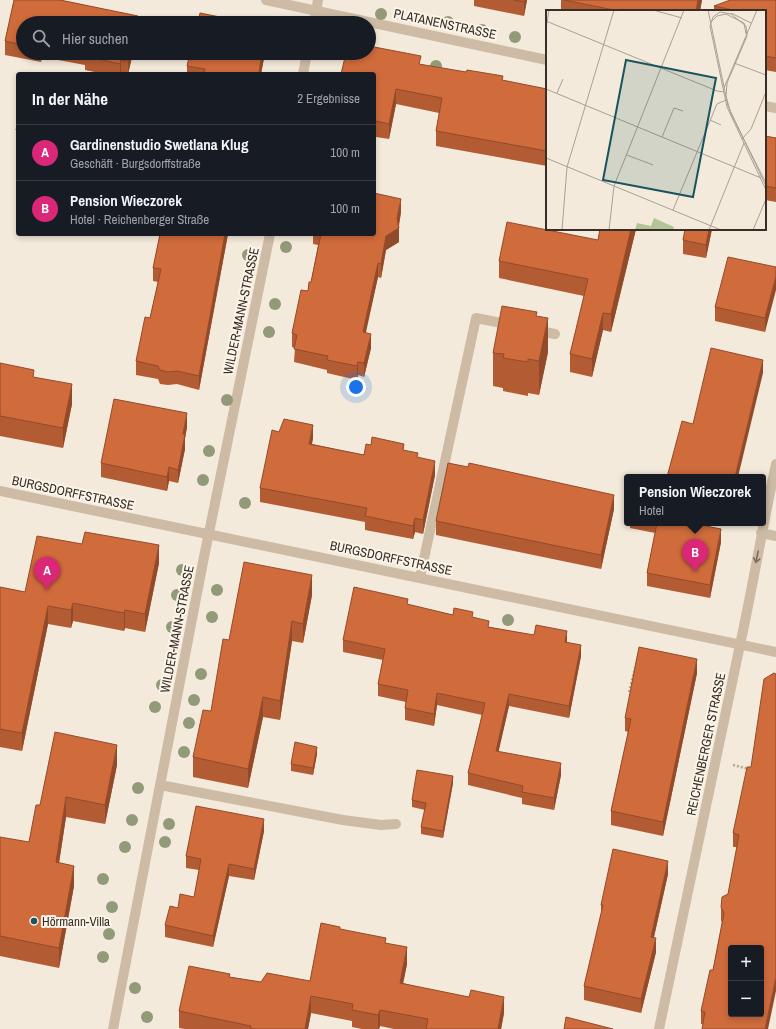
<!DOCTYPE html>
<html lang="de">
<head>
<meta charset="utf-8">
<style>
  :root { --surface:#171b24; --page:#242831; --text:#f1f3f6; --muted:#9ea1a6; --line:#363941; --accent:#db2777 }
  body { margin:0; font-family:"Archivo Narrow",sans-serif; background:var(--page); color:var(--text) }
  .controls { position:absolute; right:12px; bottom:12px; display:grid; overflow:hidden; border-radius:4px; box-shadow:0 2px 6px #0003 }
  .controls button { width:36px; height:36px; display:grid; place-items:center; padding:0; border:0; border-bottom:1px solid var(--line); background:var(--surface); color:var(--text); font:20px sans-serif }
  .you { position:absolute; left:356px; top:387px; width:14px; height:14px; margin:-10px; border:3px solid #fff; border-radius:50%; background:#1a73e8; box-shadow:0 0 0 6px #1a73e833 }
  .badge { display:grid; place-items:center; width:26px; height:26px; border-radius:50%; background:var(--accent); color:#fff; font-size:13px; font-weight:700 }
  .pin { position:absolute; translate:-50% -33px; filter:drop-shadow(0 1px 2px #0008) }
  .pin::after { content:''; position:absolute; top:21px; width:14px; height:12px; background:inherit; clip-path:polygon(0 0,100% 0,50% 100%) }
  .popup { position:absolute; left:624px; top:474px; width:142px; height:52px; box-sizing:border-box; display:grid; place-content:center; border-radius:4px; background:var(--surface); filter:drop-shadow(0 1px 3px #0005); font-size:13px; white-space:nowrap; color:var(--muted) }
  .popup b { font-size:15px; color:var(--text) }
  .popup::after { content:''; position:absolute; left:50%; top:100%; margin-left:-8px; border:8px solid transparent; border-top-color:var(--surface) }
  .list { margin:0; padding:0; list-style:none }
  h2 { display:flex; justify-content:space-between; align-items:center; height:52px; margin:0; padding:0 16px; font-size:17px }
  h2 small { font-size:13px; font-weight:400; color:var(--muted) }
  .list li { display:grid; grid-template-columns:26px 1fr auto; gap:12px; align-items:center; box-sizing:border-box; height:56px; padding:0 16px; border-top:1px solid var(--line) }
  .list b { display:block; font-size:15px; white-space:nowrap }
  .list p { margin:0; font-size:13px; white-space:nowrap; color:var(--muted) }
  .list em { font-size:13px; font-style:normal; color:var(--muted) }
  .icon { flex:none; width:22px; height:22px; fill:none; stroke:currentColor; stroke-width:2; stroke-linecap:round; stroke-linejoin:round }
  .map { position:relative; flex:none; width:776px; height:1029px; overflow:hidden }
  .search { position:absolute; background:var(--surface); box-shadow:0 2px 6px #0003; left:16px; top:16px; width:360px; height:44px; display:flex; align-items:center; gap:10px; box-sizing:border-box; padding:0 14px; border-radius:22px; color:var(--muted); font-size:15px }
  .panel { position:absolute; background:var(--surface); box-shadow:0 2px 6px #0003; left:16px; top:72px; width:360px; height:164px; border-radius:4px }
  .map>svg:first-child { display:block }
</style>
</head>
<body>
<div class="map">
<svg width="776" height="1029" viewBox="0 0 776 1029">
  <rect width="100%" height="100%" fill="#f4eadb"/>
  <g fill="none" stroke-linecap="round" stroke-linejoin="round">
    <path stroke="#b9a58f" stroke-width="2.5" stroke-dasharray="2 2" stroke-linecap="butt" d="M633,692H629L638,656
      M733,765L749,769"/>
    <path stroke="#cdbba5" stroke-width="10" d="M266,0L547,60
      M314,23L318,0
      M303,74L307,53
      M765,106L776,108
      M535,330L555,334
      M0,491L776,652
      M761,533L776,536
      M420,577L476,318L512,325
      M160,785L343,820L381,825L396,824
      M113,1029L204,557L270,234
      M659,1029C686,901 713,773 740,645C753,585 763,524 776,464"/>
  </g>
  <g fill="#939a79">
    <circle cx="381" cy="14" r="6"/>
    <circle cx="448" cy="22" r="6"/>
    <circle cx="482" cy="30" r="6"/>
    <circle cx="515" cy="37" r="6"/>
    <circle cx="436" cy="66" r="6"/>
    <circle cx="286" cy="247" r="6"/>
    <circle cx="248" cy="255" r="6"/>
    <circle cx="275" cy="304" r="6"/>
    <circle cx="269" cy="332" r="6"/>
    <circle cx="227" cy="400" r="6"/>
    <circle cx="209" cy="451" r="6"/>
    <circle cx="203" cy="480" r="6"/>
    <circle cx="245" cy="503" r="6"/>
    <circle cx="182" cy="570" r="6"/>
    <circle cx="217" cy="590" r="6"/>
    <circle cx="177" cy="595" r="6"/>
    <circle cx="212" cy="617" r="6"/>
    <circle cx="508" cy="620" r="6"/>
    <circle cx="172" cy="627" r="6"/>
    <circle cx="201" cy="674" r="6"/>
    <circle cx="162" cy="685" r="6"/>
    <circle cx="194" cy="700" r="6"/>
    <circle cx="155" cy="707" r="6"/>
    <circle cx="189" cy="723" r="6"/>
    <circle cx="184" cy="752" r="6"/>
    <circle cx="138" cy="788" r="6"/>
    <circle cx="132" cy="820" r="6"/>
    <circle cx="169" cy="824" r="6"/>
    <circle cx="165" cy="842" r="6"/>
    <circle cx="125" cy="847" r="6"/>
    <circle cx="103" cy="879" r="6"/>
    <circle cx="112" cy="907" r="6"/>
    <circle cx="109" cy="934" r="6"/>
    <circle cx="103" cy="957" r="6"/>
    <circle cx="135" cy="988" r="6"/>
    <circle cx="147" cy="1017" r="6"/>
  </g>
  <path fill="#b35c34" d="M14,0H60L138,16V23H23V53H133L128,74L121,73V74H104L85,70V65L42,57L41,62L5,55V41Z
    M474,0H527L524,16L474,6Z
    M561,0H702L700,11H561Z
    M776,0V72L765,70V11H714V6Z
    M190,53H265L261,74H187V66Z
    M421,65L547,89V166L436,146V131L439,113L396,104L389,139L376,137L374,142V74Z
    M18,122V144L16,143V130Z
    M765,136L776,138V202L765,200Z
    M401,212L399,226V242L386,250L381,278L378,277L365,333L371,348L364,377L358,375L357,380L327,373V370L294,362L295,348L292,347V333L311,282L318,245L313,244V234H374Z
    M600,229H636L611,332L603,330L592,377L570,372V354L584,296L499,278V261L598,240Z
    M712,229L706,258L683,254V240Z
    M160,234H228L199,390L177,384L168,385L160,384L158,379L136,375V361L150,318L158,282L153,281V268Z
    M776,267L765,332L715,321V307Z
    M537,316L548,352L539,395L528,393V396L503,391V388L493,386V353Z
    M0,363L72,404L63,448L0,436Z
    M187,427L185,438V449L178,483L169,481L167,491L101,477V463Z
    M313,438L312,444L364,455L404,451L418,457L435,475L423,534L415,532L413,539L365,530V522L260,502V488Z
    M614,509L601,569L436,535V521Z
    M630,523H691L721,542L710,598L647,586V573L655,533L630,528Z
    M159,563L145,632L125,628L124,631L73,621L71,628L48,624L22,751L0,747V587L25,592Z
    M312,595L303,643L292,641L280,720L263,717L248,788L193,777V757L211,711L229,640Z
    M408,605L453,615L473,618L489,627L567,642L581,656L569,718L509,706L498,752L561,775L554,810L522,804V798L468,785V773L482,715L437,705L434,726L405,720V708L406,702L378,696V684L383,660L343,652V640Z
    M697,673L663,836L611,825V811L628,732L625,731V718Z
    M774,673L703,1024H701V1011L713,970L722,923L721,920V907L728,894L737,847H733V833L751,767Z
    M317,754L313,775L291,771V764Z
    M117,765L105,824L66,817L59,863L74,886L59,968L0,956V840L29,842L40,805Z
    M453,783L443,838L421,834V827L425,810L412,807V800Z
    M264,831L254,880L229,876L213,947L165,937V925L194,897L199,870L186,868V856Z
    M668,874L654,937L656,952L641,1013L584,1000V986L601,914V905Z
    M340,929L386,943L407,964L403,983L504,1013L501,1029H394L380,1026L379,1029H362L352,1027V1021L311,1013L308,1029H185L179,1028V1011L230,977L261,982L310,981Z"/>
  <path fill="#924b2a" d="M525,0H527L524,16V2Z
    M698,0H702L700,11H696Z
    M41,53H42L41,62Z
    M130,53H133L128,74V61Z
    M262,53H265L261,74H259Z
    M121,60V73L120,74V64Z
    M396,89V104L389,139V124Z
    M376,121V137L374,143V127Z
    M401,199V212L398,229L399,228V242L386,250L381,278V264L386,236L397,218Z
    M631,229H636L611,332V314Z
    M709,229H712L706,258V245Z
    M225,234H228L199,390V376Z
    M378,263V277L363,346V332Z
    M776,276V290L765,332V318Z
    M603,313V330L592,377V359Z
    M548,318V352L539,395V361Z
    M371,334V348L364,377V363Z
    M763,360V373L738,477H735Z
    M358,362V375L357,380V366Z
    M72,384V404L63,448V428Z
    M187,413V427L185,438V449L178,483V470L183,434Z
    M313,425V438L309,457V444Z
    M435,461V475L423,534V520Z
    M169,467V481L167,491V477Z
    M614,495V509L601,569V555Z
    M415,518V532L413,539V526Z
    M721,529V542L710,598V585Z
    M159,545V563L145,632V614Z
    M312,575V595L303,643V624Z
    M73,603V621L71,628V610Z
    M48,606V624L22,751V733Z
    M125,610V628L124,631V613Z
    M292,621V641L280,720V701Z
    M567,631V643L565,642Z
    M581,645V656L569,718V706Z
    M697,659V673L663,836V822Z
    M437,693V705L434,726V714Z
    M509,694V706L496,763V751Z
    M263,697V717L248,788V769Z
    M117,745V765L105,824V805Z
    M317,747V754L313,775V768Z
    M561,763V775L554,810V798Z
    M453,776V783L443,838V831Z
    M66,797V817L56,882V862Z
    M264,819V831L254,880V869Z
    M668,861V874L651,950V937Z
    M229,864V876L213,947V936Z
    M74,866V886L59,968V948Z
    M656,938V952L641,1013V999Z
    M407,947V964L400,999V983Z
    M776,977V991L768,1029H765Z
    M311,996V1013L308,1029H305Z
    M504,997V1013L501,1029H498Z
    M380,1010V1026L379,1029H378V1015Z"/>
  <path fill="#d06b3c" stroke="#924b2a" fill-rule="evenodd" d="M14,0H60L138,16L136,23H23V45L5,41Z
    M514,0H525L524,2Z
    M564,0H698L696,11H629L622,9L621,11H619Z
    M730,0H776V58L765,56V24L766,17L765,16V11H738L714,6Z
    M200,13L220,17V19L242,23H198Z
    M369,46L421,56L419,64L466,72L467,70L503,76L502,80L547,89V151L436,131L442,98L396,89L389,124L376,121L374,127V74H341L346,53H369Z
    M85,53H130L128,61L121,60L120,64L85,56Z
    M190,53H262L259,72H261V74H213L204,72L205,69L187,66Z
    M18,122V130H16Z
    M765,136L776,138V188L765,186Z
    M374,193L401,199L397,218L399,228L386,236L381,264L378,263L363,332L371,334L364,363L358,362L357,366L327,360L328,356L294,349L297,335L292,333L301,290L308,291L309,282H311L321,234H374Z
    M507,222L598,240L600,229H631L611,314L603,313L592,359L570,354L588,279L499,261Z
    M685,229H709L706,245L683,240Z
    M160,234H225L199,376L177,371L168,372L160,370L158,366L136,361L145,317L150,318L161,269L153,268Z
    M728,257L776,267V276L765,318L715,307Z
    M502,306L537,312L536,316L548,318L539,361L528,359V362L503,358L504,354L493,353Z
    M711,348L763,360L735,477H667L682,421L693,424Z
    M0,363L34,370L33,377L72,384L63,428L0,416Z
    M114,399L187,413L183,434L185,435L178,470L169,467L167,477L101,463Z
    M284,419L313,425L309,444L364,455L366,444L371,445L372,437L404,444L403,450L418,453L417,457L435,461L423,520L415,518L413,526L365,516L367,508L260,488L272,430L279,432Z
    M448,463L468,467L469,463L614,495L601,555L436,521Z
    M657,523H691L721,529L710,585L647,573Z
    M85,532L159,545L145,614L125,610L124,613L73,603L71,610L48,606L22,733L0,729V587L25,592L37,536L82,544Z
    M244,562L312,575L303,624L292,621L280,701L263,697L248,769L193,757L203,710L211,711L223,639L229,640Z
    M354,587L408,599L407,604L453,615L454,608L473,612L472,617L489,621L488,627L534,635L536,625L567,631L565,642L581,645L569,706L509,694L496,751L561,763L554,798L522,792L523,786L468,773L485,703L437,693L434,714L405,708L408,690L378,684L385,649L343,640Z
    M639,647L697,659L663,822L611,811L631,719L625,718Z
    M774,673L776,674V977L765,1029H702L705,1012L701,1011L710,970H713L724,913L721,907L722,897L728,894L739,835L733,833L747,767H751L764,679ZM731,948H761V1014H731Z
    M55,732L117,745L105,805L66,797L56,862L74,866L59,948L0,936V837L29,842L36,805H40Z
    M295,742L317,747L313,768L291,764Z
    M417,770L453,776L443,831L421,827L426,803L412,800Z
    M196,806L264,819L254,869L229,864L213,936L165,925L170,906L178,908L180,894L194,897L201,859L186,856Z
    M613,849L668,861L651,937L656,938L641,999L584,986L603,905H601Z
    M321,923L340,927V929L386,938L385,943L407,947L400,983L469,997L471,990L504,997L498,1029H426L428,1019L380,1010L378,1015L352,1010L353,1004L311,996L305,1029H255L250,1028L251,1026L179,1011L189,966L230,974L229,977L261,982L267,973L310,981Z
    M566,1017L613,1029H564Z"/>
  <defs><path id="oneway-shaft" d="M-6 0H5M1.5-3L5.5 0L1.5 3" fill="none" stroke-width="1.6" stroke-linecap="round" stroke-linejoin="round"/></defs>
  <use stroke="#7b6d60" href="#oneway-shaft" transform="translate(757 557) rotate(101)"/>
  <circle fill="#19545e" stroke="#fbf4e8" stroke-width="1.5" cx="34" cy="921" r="4"/>
  <g text-anchor="middle" dominant-baseline="central" stroke-width="4" stroke-linejoin="round" paint-order="stroke">
    <g font-size="13" fill="#382e27" stroke="#fbf4e8">
      <text transform="translate(445 24) rotate(12)">PLATANENSTRASSE</text>
      <text transform="translate(241 311) rotate(-78)">WILDER-MANN-STRASSE</text>
      <text transform="translate(73 493) rotate(12)">BURGSDORFFSTRASSE</text>
      <text transform="translate(391 558) rotate(12)">BURGSDORFFSTRASSE</text>
      <text transform="translate(177 629) rotate(-79)">WILDER-MANN-STRASSE</text>
      <text transform="translate(706 744) rotate(-78)">REICHENBERGER STRASSE</text>
    </g>
    <g font-size="13" fill="#382e27" stroke="#fbf4e8" text-anchor="start">
      <text x="42" y="921">Hörmann-Villa</text>
    </g>
  </g>
  <g transform="translate(546 10)">
    <rect width="220" height="220" fill="#f4eadb"/>
    <path d="M108,208L128,217L127,220H89L91,213L105,216Z" fill="#b3c499"/>
    <path fill="none" stroke="#a99f93" stroke-width="1" d="M107,0L136,8M162,0L182,96L220,176M185,3L205,13M0,11L171,81L178,82M165,12L171,6L180,4L198,13L200,24M0,19L3,0M188,53L220,65M178,78L211,0M0,79L215,168M11,83L17,69M164,110L175,115M116,127L128,98L137,101M196,129L205,119L220,82M81,145L107,155M0,148L175,220M220,173L185,104L180,86L181,73L201,26L200,16L185,4L174,2L167,7L164,16L181,97L220,180M127,200L171,94L180,90M16,220L21,157L68,0M63,220L68,176L138,0M163,220L198,133M207,220L220,189"/>
    <path fill="#19545e" fill-opacity="0.15" stroke="#19545e" stroke-width="2" d="M80,50L170,68L147,187L57,170Z"/>
    <rect width="220" height="220" fill="none" stroke="#382e27" stroke-width="2"/>
  </g>
</svg>
<div class="controls">
<button>+</button>
<button>−</button>
</div>
<div class="you"></div>
<div class="pin badge" style="left:47px;top:590px">A</div>
<div class="pin badge" style="left:695px;top:572px">B</div>
<div class="popup"><b>Pension Wieczorek</b>Hotel</div>
<div class="search"><svg class="icon" aria-label="search" viewBox="0 0 24 24"><circle cx="10" cy="10" r="6"/><path d="M15 15l6 6"/></svg>Hier suchen</div>
<section class="panel">
<h2>In der Nähe<small>2 Ergebnisse</small></h2>
<ul class="list">
<li><span class="badge">A</span><div><b>Gardinenstudio Swetlana Klug</b><p>Geschäft · Burgsdorffstraße</p></div><em>100 m</em></li>
<li><span class="badge">B</span><div><b>Pension Wieczorek</b><p>Hotel · Reichenberger Straße</p></div><em>100 m</em></li>
</ul>
</section>
</div>
</body>
</html>
